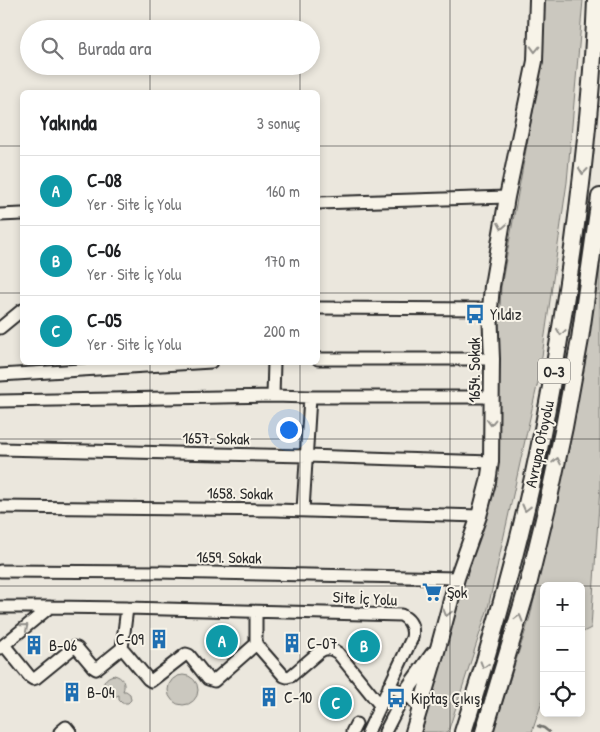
<!DOCTYPE html>
<html lang="tr">
<head>
<meta charset="utf-8">
<style>
  :root { --surface:#fff; --page:#f6f6f6; --text:#202124; --muted:#757577; --line:#e0e0e0; --accent:#1a73e8 }
  body { margin:0; font-family:"Patrick Hand",sans-serif; background:var(--page); color:var(--text) }
  .controls { position:absolute; right:15px; bottom:15px; display:grid; overflow:hidden; border-radius:8px; box-shadow:0 2px 8px #0003 }
  .controls button { width:45px; height:45px; display:grid; place-items:center; padding:0; border:0; border-bottom:1px solid var(--line); background:var(--surface); color:var(--text); font:25px sans-serif }
  .you { position:absolute; left:288px; top:429px; width:18px; height:18px; margin:-12px; border:4px solid #fff; border-radius:50%; background:#1a73e8; box-shadow:0 0 0 8px #1a73e833 }
  .badge { display:grid; place-items:center; width:32px; height:32px; border-radius:50%; background:var(--accent); color:#fff; font-size:16px; font-weight:700 }
  .pin { position:absolute; translate:-50% -50%; border:2px solid #fff; box-shadow:0 1px 5px #0006 }
  .list { margin:0; padding:0; list-style:none }
  h2 { display:flex; justify-content:space-between; align-items:center; height:65px; margin:0; padding:0 20px; font-size:21px }
  h2 small { font-size:16px; font-weight:400; color:var(--muted) }
  .list li { display:grid; grid-template-columns:32px 1fr auto; gap:15px; align-items:center; box-sizing:border-box; height:70px; padding:0 20px; border-top:1px solid var(--line) }
  .list b { display:block; font-size:19px; white-space:nowrap }
  .list p { margin:0; font-size:16px; white-space:nowrap; color:var(--muted) }
  .list em { font-size:16px; font-style:normal; color:var(--muted) }
  .icon { flex:none; width:28px; height:28px; fill:none; stroke:currentColor; stroke-width:2; stroke-linecap:round; stroke-linejoin:round }
  .map { position:relative; flex:none; width:600px; height:732px; overflow:hidden }
  .search { position:absolute; background:var(--surface); box-shadow:0 2px 8px #0003; left:20px; top:20px; width:300px; height:55px; display:flex; align-items:center; gap:12px; box-sizing:border-box; padding:0 18px; border-radius:28px; color:var(--muted); font-size:19px }
  .panel { position:absolute; background:var(--surface); box-shadow:0 2px 8px #0003; left:20px; top:90px; width:300px; height:275px; border-radius:8px }
  .map>svg:first-child { display:block }
</style>
</head>
<body>
<div class="map">
<svg width="600" height="732" viewBox="0 0 600 732">
  <rect width="100%" height="100%" fill="#ebe7dd"/>
  <filter id="ink" filterUnits="userSpaceOnUse"><feTurbulence type="fractalNoise" baseFrequency=".02" numOctaves="2"/><feDisplacementMap in="SourceGraphic" scale="10" xChannelSelector="R" yChannelSelector="G"/><feConvolveMatrix kernelMatrix="1 2 1 2 8 2 1 2 1" color-interpolation-filters="sRGB"/></filter>
  <g filter="url(#ink)">
    <path fill="#cbc8bf" stroke="#7b7a75" d="M542,0H583L567,182L539,377L488,608L448,732H420L492,477L501,287L542,62Z
      M600,267V488L591,628L581,633V586H544V696L532,732H493L530,617L557,498L581,380Z
      M168 690a15 15 0 1 1 30 0a15 15 0 1 1-30 0Z
      M114,675C123,677 126,684 123,691H126L130,694L131,700L128,703H122L119,700V695C113,698 108,696 104,691C102,683 105,677 114,675Z"/>
    <g fill="none" stroke-linecap="round" stroke-linejoin="round">
      <path stroke="#72716c" stroke-width="2.5" d="M538,726L544,728L549,732"/>
      <defs>
        <path id="minor" d="M318,203L507,197
          M0,215L22,214
          M318,308L490,309
          M0,328L22,310
          M318,359H492
          M274,362L273,396L310,397L303,510
          M0,375L211,362
          M310,397H491
          M0,401L273,396
          M0,449L307,456L491,462
          M0,507L275,510L479,516
          M0,571L159,572L457,578
          M0,607H50L127,608L401,615C411,620 414,628 412,638L368,732
          M256,612V644
          M4,645L30,677L33,679L36,678L74,647L77,648L93,667L96,669L122,648L148,679L151,681L186,654L189,655L208,679L214,681L256,644L284,676L287,677L291,676L319,652C326,647 331,648 338,653L380,705
          M0,648L50,607
          M122,648L127,608
          M60,732L66,727L70,732
          M352,732L356,724
          M385,732L405,693L389,686"/>
        <path id="major" d="M420,708L414,699L405,693L433,654
          M413,732L438,648L457,578L479,516L488,482L491,462L492,359L490,309L492,286L507,197L535,61L537,0"/>
        <path id="highway" d="M463,732C487,657 509,581 527,504C547,419 561,333 573,248C584,165 593,83 596,0
          M484,732L527,589L547,507L564,427L580,339L600,197"/>
      </defs>
      <use href="#minor" stroke="#2b2b2b" stroke-width="15"/>
      <use href="#major" stroke="#2b2b2b" stroke-width="18"/>
      <use href="#highway" stroke="#2b2b2b" stroke-width="20"/>
      <use href="#minor" stroke="#f7f3e8" stroke-width="11"/>
      <use href="#major" stroke="#f7f3e8" stroke-width="14"/>
      <use href="#highway" stroke="#f7f3e8" stroke-width="16"/>
    </g>
    <defs><path id="oneway-chevron" d="M-2-3.5L2.5 0L-2 3.5" fill="none" stroke-width="1.6" stroke-linecap="round" stroke-linejoin="round" transform="scale(1.25)"/></defs>
    <g stroke="#918f8a">
      <use href="#oneway-chevron" transform="translate(535 49) rotate(92)"/>
      <use href="#oneway-chevron" transform="translate(583 171) rotate(96)"/>
      <use href="#oneway-chevron" transform="translate(502 226) rotate(100)"/>
      <use href="#oneway-chevron" transform="translate(561 332) rotate(98)"/>
      <use href="#oneway-chevron" transform="translate(491 422) rotate(91)"/>
      <use href="#oneway-chevron" transform="translate(557 461) rotate(-78)"/>
      <use href="#oneway-chevron" transform="translate(526 508) rotate(104)"/>
      <use href="#oneway-chevron" transform="translate(447 613) rotate(105)"/>
      <use href="#oneway-chevron" transform="translate(519 618) rotate(-74)"/>
      <use href="#oneway-chevron" transform="translate(25 627) rotate(-40)"/>
      <use href="#oneway-chevron" transform="translate(484 665) rotate(107)"/>
    </g>
  </g>
  <path fill="none" stroke="#2b2b2b" stroke-width="1" stroke-opacity="0.55" d="M150,0V29M300,0V29M450,0V732M150,66V92M300,66V92M0,146H22M318,146H600M0,293H22M318,293H600M150,362V732M300,362V732M0,439H600M0,586H600"/>
  <defs>
    <symbol id="bus-bare" viewBox="-9 -9 18 18"><path d="M-5-6H5V4H4V6H2V4H-2V6H-4V4H-5ZM-3.5-4V0h7V-4ZM-3.5 1.2v1.5H-2V1.2ZM2 1.2v1.5H3.5V1.2Z" fill="#1f6fb2" stroke="#f7f3e8" stroke-width="2.5" paint-order="stroke"/></symbol>
    <symbol id="supermarket-bare" viewBox="-9 -9 18 18"><path d="M-6-5.5h2.5l.6 2H6L4.5 2H-2.5L-4.4-4H-6ZM-1.5 3.2a1.3 1.3 0 1 0 .1 0ZM3 3.2a1.3 1.3 0 1 0 .1 0Z" fill="#1f6fb2" stroke="#f7f3e8" stroke-width="2.5" paint-order="stroke"/></symbol>
    <symbol id="building-bare" viewBox="-9 -9 18 18"><path d="M-4-6H4V6H1V3H-1V6H-4ZM-2.5-4.3h1.7v1.8h-1.7ZM.8-4.3h1.7v1.8H.8ZM-2.5-1h1.7V.8h-1.7ZM.8-1h1.7V.8H.8Z" fill="#1f6fb2" stroke="#f7f3e8" stroke-width="2.5" paint-order="stroke"/></symbol>
  </defs>
  <g fill-rule="evenodd">
    <use href="#bus-bare" x="461" y="300" width="28" height="28"/>
    <use href="#supermarket-bare" x="418" y="578" width="28" height="28"/>
    <use href="#building-bare" x="145" y="625" width="28" height="28"/>
    <use href="#building-bare" x="278" y="629" width="28" height="28"/>
    <use href="#building-bare" x="20" y="631" width="28" height="28"/>
    <use href="#building-bare" x="58" y="678" width="28" height="28"/>
    <use href="#building-bare" x="255" y="683" width="28" height="28"/>
    <use href="#bus-bare" x="382" y="684" width="28" height="28"/>
  </g>
  <g text-anchor="middle" dominant-baseline="central" stroke-width="4" stroke-linejoin="round" paint-order="stroke">
    <rect fill="#f7f3e8" stroke="#686764" stroke-width="1" x="538" y="358.5" width="32" height="25" rx="4"/>
    <g font-size="15" font-weight="bold" fill="#2b2b2b">
      <text x="554" y="371">O-3</text>
    </g>
    <g font-size="16" fill="#2b2b2b" stroke="#f7f3e8" text-anchor="start">
      <text x="490" y="314">Yıldız</text>
      <text x="447" y="592">Şok</text>
      <text x="144" y="639" text-anchor="end">C-09</text>
      <text x="307" y="643">C-07</text>
      <text x="49" y="645">B-06</text>
      <text x="87" y="692">B-04</text>
      <text x="284" y="697">C-10</text>
      <text x="411" y="698">Kiptaş Çıkış</text>
    </g>
    <g font-size="16" fill="#2b2b2b" stroke="#f7f3e8">
      <text transform="translate(474 370) rotate(-90)">1654. Sokak</text>
      <text transform="translate(216 438) rotate(1)">1657. Sokak</text>
      <text transform="translate(539 444) rotate(-78)">Avrupa Otoyolu</text>
      <text transform="translate(240 493) rotate(1)">1658. Sokak</text>
      <text transform="translate(229 557) rotate(1)">1659. Sokak</text>
      <text transform="translate(365 598) rotate(3)">Site İç Yolu</text>
    </g>
  </g>
</svg>
<div class="controls">
<button>+</button>
<button>−</button>
<button><svg class="icon" aria-label="locate" viewBox="0 0 24 24"><circle cx="12" cy="12" r="6"/><path d="M12 2v4M12 18v4M2 12h4M18 12h4"/></svg></button>
</div>
<div class="you"></div>
<div class="pin badge" style="left:222px;top:641px;background:#0f9aa8">A</div>
<div class="pin badge" style="left:364px;top:646px;background:#0f9aa8">B</div>
<div class="pin badge" style="left:336px;top:703px;background:#0f9aa8">C</div>
<div class="search"><svg class="icon" aria-label="search" viewBox="0 0 24 24"><circle cx="10" cy="10" r="6"/><path d="M15 15l6 6"/></svg>Burada ara</div>
<section class="panel">
<h2>Yakında<small>3 sonuç</small></h2>
<ul class="list">
<li><span class="badge" style="background:#0f9aa8">A</span><div><b>C-08</b><p>Yer · Site İç Yolu</p></div><em>160 m</em></li>
<li><span class="badge" style="background:#0f9aa8">B</span><div><b>C-06</b><p>Yer · Site İç Yolu</p></div><em>170 m</em></li>
<li><span class="badge" style="background:#0f9aa8">C</span><div><b>C-05</b><p>Yer · Site İç Yolu</p></div><em>200 m</em></li>
</ul>
</section>
</div>
</body>
</html>
